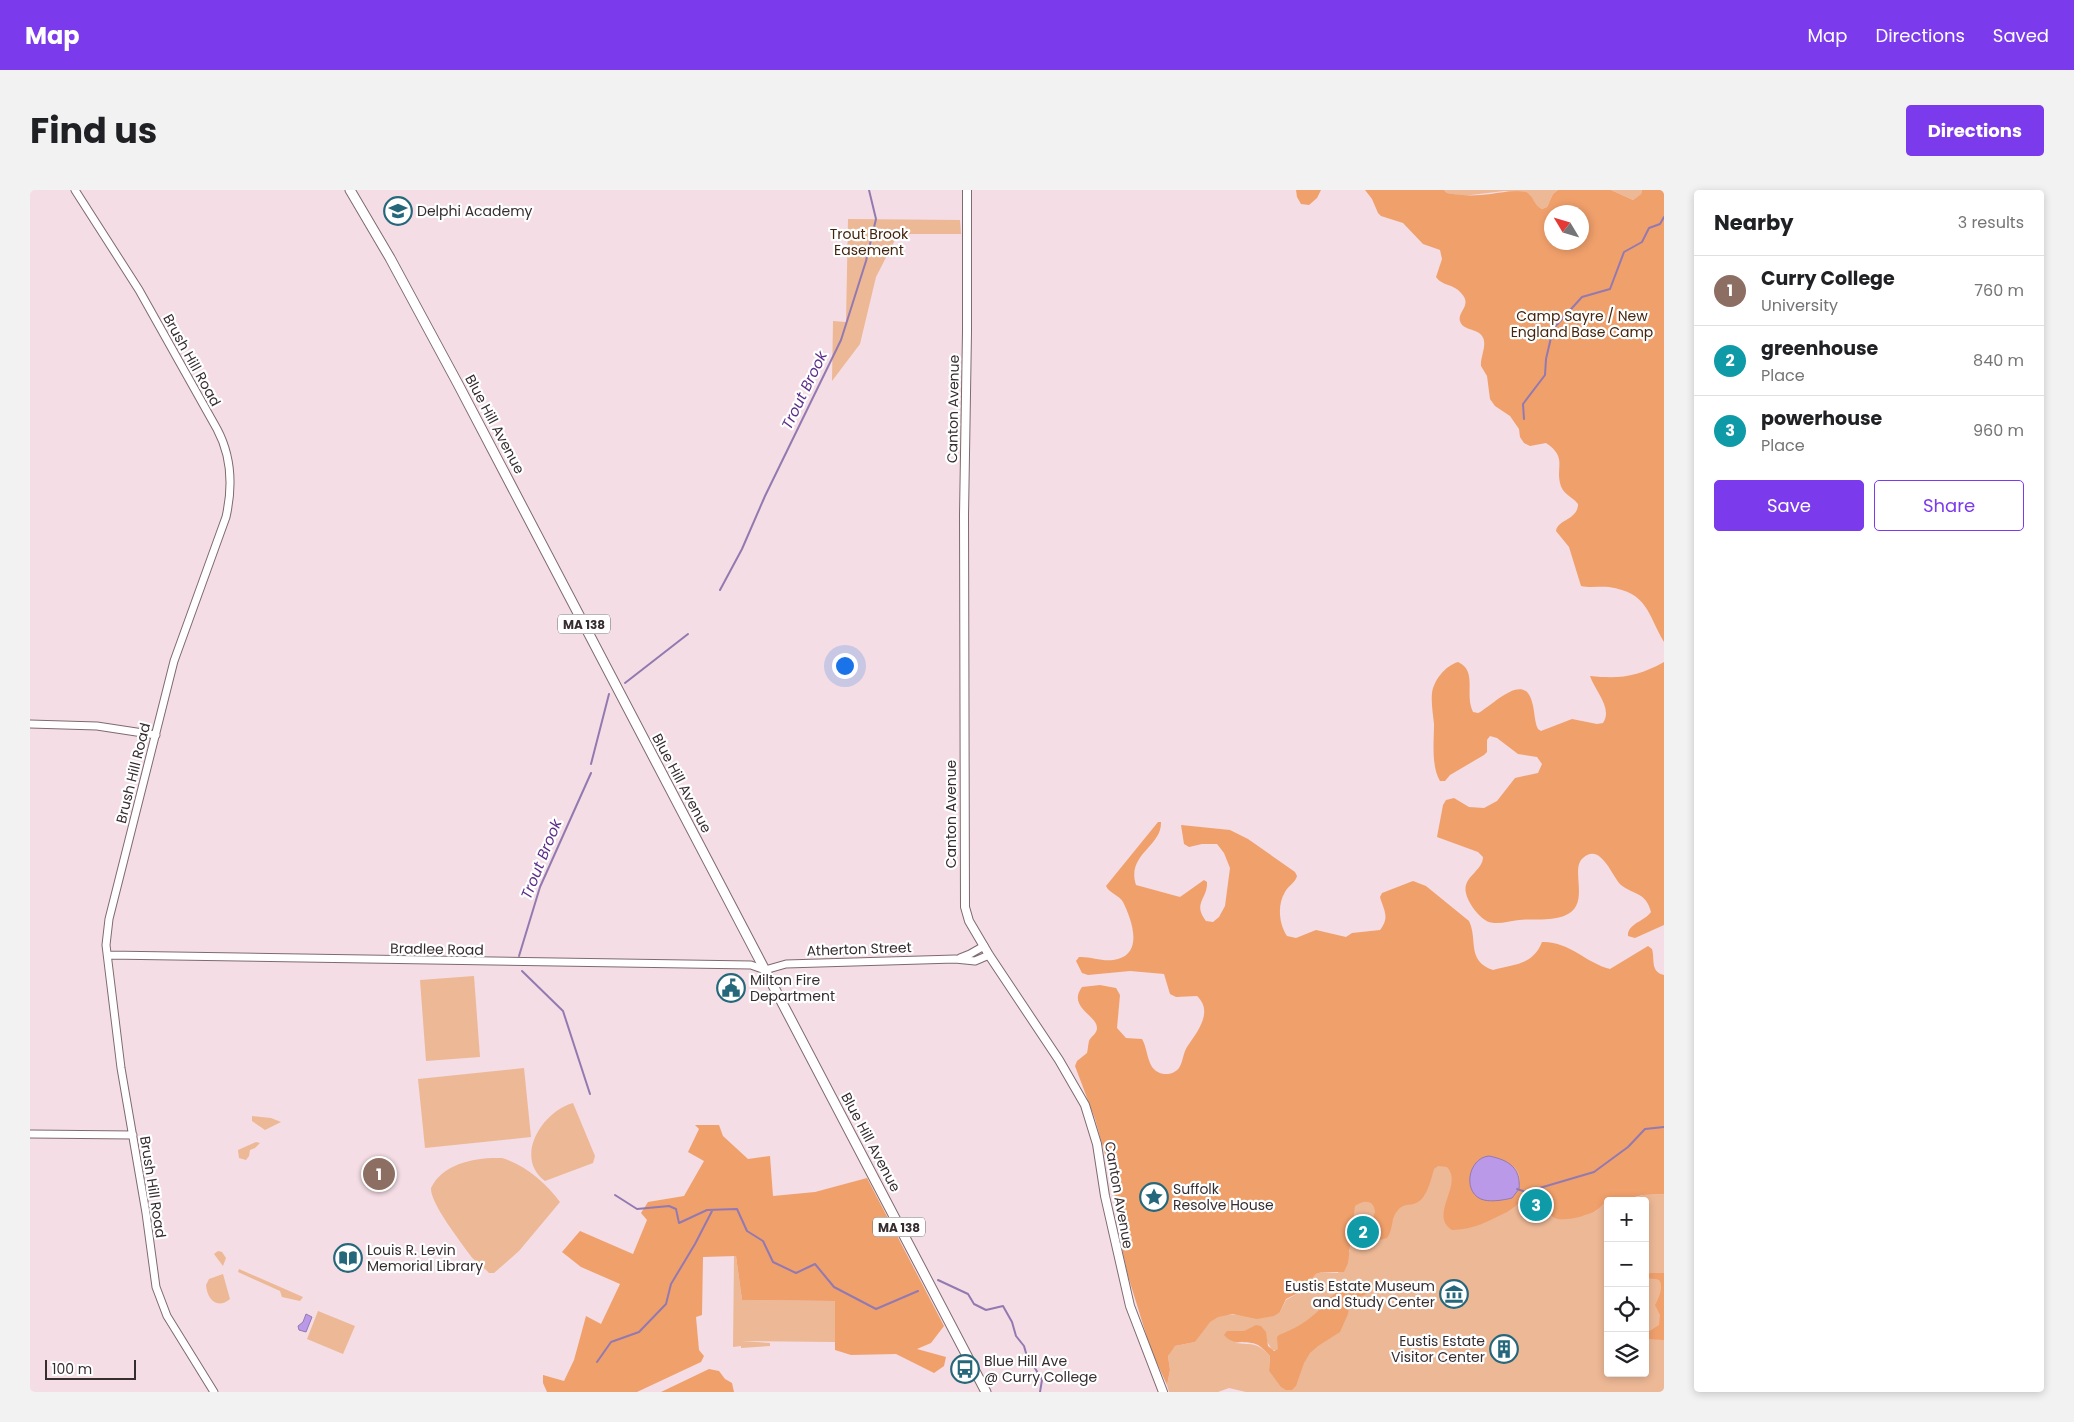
<!DOCTYPE html>
<html lang="en">
<head>
<meta charset="utf-8">
<style>
  :root { --surface:#fff; --page:#f2f2f2; --text:#202124; --muted:#757577; --line:#e0e0e0; --accent:#7c3aed }
  body { margin:0; font-family:Poppins,sans-serif; background:var(--page); color:var(--text) }
  .controls { position:absolute; right:15px; bottom:15px; display:grid; overflow:hidden; border-radius:5px; box-shadow:0 2px 8px #0003 }
  .controls button { width:45px; height:45px; display:grid; place-items:center; padding:0; border:0; border-bottom:1px solid var(--line); background:var(--surface); color:var(--text); font:25px sans-serif }
  .compass { position:absolute; left:1514px; top:15px; width:45px; height:45px; border-radius:50%; background:var(--surface); box-shadow:0 2px 8px #0003; rotate:308deg }
  .scale { position:absolute; left:15px; bottom:12px; width:91px; box-sizing:border-box; padding-left:5px; border:2px solid #362d2f; border-top:0; font-size:14px; line-height:18px; white-space:nowrap; color:#362d2f; -webkit-text-stroke:4px #fff; paint-order:stroke }
  .you { position:absolute; left:814px; top:475px; width:18px; height:18px; margin:-12px; border:4px solid #fff; border-radius:50%; background:#1a73e8; box-shadow:0 0 0 8px #1a73e833 }
  .badge { display:grid; place-items:center; width:32px; height:32px; border-radius:50%; background:var(--accent); color:#fff; font-size:16px; font-weight:700 }
  .pin { position:absolute; translate:-50% -50%; border:2px solid #fff; box-shadow:0 1px 5px #0006 }
  .list { margin:0; padding:0; list-style:none }
  h2 { display:flex; justify-content:space-between; align-items:center; height:65px; margin:0; padding:0 20px; font-size:21px }
  h2 small { font-size:16px; font-weight:400; color:var(--muted) }
  .list li { display:grid; grid-template-columns:32px 1fr auto; gap:15px; align-items:center; box-sizing:border-box; height:70px; padding:0 20px; border-top:1px solid var(--line) }
  .list b { display:block; font-size:19px; white-space:nowrap }
  .list p { margin:0; font-size:16px; white-space:nowrap; color:var(--muted) }
  .list em { font-size:16px; font-style:normal; color:var(--muted) }
  .actions { display:flex; gap:10px; padding:15px 20px }
  .actions a { flex:1; padding:11px 0; border:1px solid var(--accent); border-radius:5px; text-align:center; font-size:18px; color:var(--accent) }
  .actions .main { background:var(--accent); color:#fff }
  .icon { flex:none; width:28px; height:28px; fill:none; stroke:currentColor; stroke-width:2; stroke-linecap:round; stroke-linejoin:round }
  .map { position:relative; flex:none; width:1634px; height:1202px; overflow:hidden; border-radius:5px }
  header { display:flex; align-items:center; gap:30px; box-sizing:border-box; height:70px; padding:0 25px; background:var(--accent); color:#fff }
  header strong { font-size:24px }
  nav { display:flex; gap:28px; margin-inline-start:auto; font-size:18px }
  .intro { display:flex; align-items:center; justify-content:space-between; box-sizing:border-box; height:120px; padding:0 30px }
  h1 { margin:0; font-size:35px }
  .button { padding:12px 22px; border-radius:5px; background:var(--accent); color:#fff; font-size:18px; font-weight:700 }
  main { display:flex; gap:30px; padding:0 30px }
  aside { flex:1; background:var(--surface); border-radius:5px; box-shadow:0 2px 8px #0003 }
  .map>svg:first-child { display:block }
</style>
</head>
<body>
<header>
<strong>Map</strong>
<nav><a>Map</a><a>Directions</a><a>Saved</a></nav>
</header>
<div class="intro"><h1>Find us</h1><a class="button">Directions</a></div>
<main>
<div class="map">
<svg width="1634" height="1202" viewBox="0 0 1634 1202">
  <rect width="100%" height="100%" fill="#f4dde4"/>
  <path fill="#edb896" fill-rule="evenodd" d="M1414,0H1528L1523,4L1517,17L1512,19L1508,17L1499,4L1474,1L1433,6L1417,3Z
    M1581,0H1612L1611,4L1603,10Z
    M818,29L930,30L931,44H868L846,87L830,154L802,191L803,131L816,132Z
    M444,786L450,867L396,871L390,790Z
    M494,878L501,947L395,958L388,889Z
    M543,913L565,966L563,973L515,991C483,967 513,921 543,913Z
    M222,926L241,928L251,932L235,940L222,931Z
    M226,952L230,953L225,958L220,960L219,966L216,970L209,968L208,960Z
    M472,968C495,975 516,993 530,1012L489,1061L464,1083H459C452,1075 446,1073 440,1065C431,1052 400,1013 401,998C413,973 446,967 472,968Z
    M1401,970L1584,988L1553,1026L1566,1021L1578,1009L1605,1008L1613,1005L1634,1004V1202H1216L1199,1198L1188,1202H1139L1137,1195L1140,1180L1138,1166L1140,1161L1145,1156L1165,1152L1171,1143L1116,1142L1110,1124L1194,1125L1250,1122L1256,1110L1265,1105L1286,1084L1292,1082L1308,1083L1320,1061L1319,1000ZM1578,1011H1615V1183H1578ZM1235,1148L1242,1160H1247L1246,1189L1239,1181L1240,1166C1227,1152 1223,1155 1205,1153Z
    M188,1061L192,1062L196,1068L193,1076L184,1064Z
    M704,1066H706L712,1110L805,1111V1152L711,1151L740,1153V1156L711,1158V1156L703,1157Z
    M209,1079L273,1107L270,1111L252,1107L250,1101L208,1082Z
    M193,1084L200,1109C187,1120 177,1109 176,1095L179,1089Z
    M288,1121L325,1136L313,1164L277,1149Z"/>
  <path fill="#f0a06b" fill-rule="evenodd" d="M1291,0L1287,8L1279,15L1271,14L1267,7L1266,0Z
    M1335,0H1414L1417,3C1431,6 1446,6 1461,4C1471,2 1486,0 1496,2C1504,6 1504,16 1512,19L1517,17L1523,4L1528,0H1581L1603,10L1611,4L1612,0H1634V452C1617,423 1618,403 1579,397C1570,396 1560,398 1551,396L1539,357L1526,341C1528,329 1548,330 1548,314C1543,307 1532,304 1530,293C1526,276 1537,267 1516,253L1500,256L1494,253L1490,247L1489,239L1480,226L1465,216L1460,209L1457,186L1451,176C1450,167 1458,154 1452,146C1447,138 1433,141 1430,131C1427,122 1443,115 1431,103C1424,94 1412,96 1406,87L1412,69L1410,60L1393,54L1373,33L1351,26L1348,23L1342,9ZM1522,22H1552V52H1522Z
    M1428,472C1448,481 1434,504 1443,522L1448,523C1461,517 1494,480 1502,512C1505,521 1504,531 1508,539L1511,541L1542,529L1567,534L1573,533C1583,518 1565,501 1560,486C1590,489 1607,487 1634,472V735L1605,748L1598,746C1597,734 1615,731 1621,722C1616,702 1604,705 1591,695C1582,687 1571,652 1553,668C1542,677 1554,701 1546,716C1536,734 1505,728 1489,730C1480,731 1468,735 1459,732C1449,728 1438,713 1436,703C1432,687 1453,681 1453,667L1448,662L1407,647L1413,615L1416,610L1424,608L1439,617L1454,618L1467,611L1485,588L1508,583L1512,574L1507,567L1488,564L1467,548L1460,546L1457,550V562L1454,565L1420,585L1415,591H1410C1401,576 1404,551 1404,534C1403,524 1401,513 1402,503C1404,490 1415,476 1428,472Z
    M1128,632H1131C1132,657 1096,664 1106,695L1150,707L1174,690L1177,692C1178,709 1162,713 1176,731L1183,732L1189,727L1195,716L1200,678L1194,663L1187,654H1172L1159,657L1154,654L1151,635L1200,640L1218,649L1265,682L1267,686C1265,693 1259,695 1255,702C1247,715 1249,734 1257,746L1266,748L1286,740L1316,747L1322,743L1350,740C1360,727 1354,721 1350,707L1352,703L1383,691L1396,696L1439,731C1448,749 1436,771 1463,780C1485,774 1503,775 1512,752C1539,751 1556,773 1580,779L1618,756L1622,759C1625,769 1620,782 1634,785V1004L1613,1005L1596,1009H1578C1574,1013 1571,1017 1567,1020C1559,1026 1530,1033 1523,1027C1515,1021 1519,1005 1506,1004C1497,1003 1485,1018 1477,1022C1459,1031 1442,1040 1422,1040C1398,1025 1434,995 1417,977L1408,976L1404,979C1401,989 1397,1009 1386,1013C1379,1016 1374,1013 1368,1020C1360,1028 1364,1039 1357,1048L1350,1050L1342,1046L1340,1036L1345,1022C1344,1009 1333,1010 1325,1016L1318,1073L1314,1082H1292L1286,1084L1270,1102L1256,1109L1250,1122L1244,1126L1227,1129L1203,1124L1188,1127L1180,1132L1165,1152L1145,1156L1138,1166L1140,1180L1137,1195L1121,1160L1098,1086L1089,1045L1088,1024L1078,975L1065,929L1045,876L1047,871L1057,863C1058,859 1058,855 1059,851C1061,846 1067,844 1067,838C1067,825 1037,817 1052,797L1070,795L1086,798L1090,805L1087,838L1096,848L1112,849C1118,859 1117,877 1128,882C1134,886 1145,884 1149,878C1153,872 1153,863 1157,857C1167,842 1184,822 1167,806L1146,807L1140,804L1134,784L1100,781L1058,785L1052,783L1046,771L1049,767C1061,766 1074,773 1088,769C1114,762 1101,728 1093,712C1089,705 1079,703 1076,696ZM1450,969C1464,971 1494,971 1489,993C1489,998 1484,1003 1482,1008L1454,1010L1443,1002L1441,999L1442,979Z
    M665,935H689L693,946L718,969L740,966L743,1006L785,1002L837,988L914,1136L901,1153L887,1159L916,1167L914,1176L904,1183L866,1164L821,1165L805,1160V1111L712,1110L706,1066L673,1067L672,1125L666,1127L669,1160L674,1166L671,1172L607,1202H517L513,1193V1185L534,1191L544,1170L556,1126L571,1134L590,1094L551,1077L532,1062L550,1041L603,1064L617,1030L611,1023L618,1012L654,1006L674,971L658,962L669,939Z
    M1621,1083H1634V1150L1619,1149L1616,1146L1618,1142L1629,1135L1630,1125L1625,1115C1629,1108 1634,1096 1629,1090C1625,1088 1621,1089 1617,1088V1084Z
    M1333,1091L1339,1093L1342,1097L1339,1103L1320,1111L1318,1124L1310,1142L1288,1156L1280,1163L1274,1173L1266,1196L1262,1200H1256L1251,1197L1239,1181L1240,1166C1236,1162 1233,1158 1228,1155C1216,1149 1204,1157 1194,1145L1197,1141H1214L1226,1135L1231,1136L1236,1142L1238,1156L1244,1161L1248,1159L1247,1147L1249,1145C1262,1140 1275,1133 1286,1123C1303,1106 1307,1096 1333,1091Z
    M679,1179L689,1181L695,1189L702,1193L704,1202H631Z"/>
  <path fill="#bb99e9" stroke="#9379b1" d="M1459,966C1479,970 1491,978 1489,999L1482,1008C1474,1010 1462,1012 1454,1010C1432,1005 1437,968 1459,966Z
    M276,1124L282,1127L276,1142L269,1140L268,1136L273,1132Z"/>
  <g fill="none" stroke-linecap="round" stroke-linejoin="round">
    <path stroke="#9379b1" stroke-width="2" d="M1494,229L1493,214L1515,185L1516,169L1523,139L1552,107L1580,99L1594,62L1612,52L1619,38L1630,34L1634,27
      M690,400L712,359L735,306L811,150L836,71L846,29L839,0
      M595,493L658,444
      M561,574L579,504
      M489,766L510,697L561,583
      M492,781L533,821L560,904
      M1487,999L1496,1002L1564,982L1598,957L1615,939L1634,937
      M585,1005L607,1019L639,1016L646,1019L649,1033L677,1020L707,1019L717,1041L733,1051L743,1072L766,1083L785,1074L804,1097L846,1119L888,1101
      M908,1090L938,1104L944,1114L956,1120L973,1116L982,1132L986,1146L994,1156L996,1163L1012,1190L1010,1202
      M567,1172L581,1152L609,1142L636,1114L641,1094L665,1054L682,1021"/>
    <defs>
      <path id="tertiary" d="M45,0L109,100L187,239C202,267 203,296 196,327L144,471L79,729L76,755L91,878L116,1023L126,1097L137,1126L184,1202
        M0,534L67,536L126,545
        M78,765L721,775L735,780L756,774L925,769L945,771L959,765
        M930,768L940,764L954,756
        M0,944L103,945"/>
      <path id="secondary" d="M937,0V142L934,325L935,717L939,731L959,765L1029,870L1055,915L1067,954L1075,1006L1100,1116L1133,1202"/>
      <path id="trunk" d="M320,0L360,68L428,194L956,1202"/>
    </defs>
    <use href="#tertiary" stroke="#7e6a6f" stroke-width="9"/>
    <use href="#secondary" stroke="#7e6a6f" stroke-width="10"/>
    <use href="#trunk" stroke="#7e6a6f" stroke-width="11"/>
    <use href="#tertiary" stroke="#fff" stroke-width="7"/>
    <use href="#secondary" stroke="#fff" stroke-width="8"/>
    <use href="#trunk" stroke="#fff" stroke-width="9"/>
  </g>
  <defs>
    <symbol id="school-ring" viewBox="-11 -11 22 22"><circle r="9.5" fill="#fff" stroke="#26687b" stroke-width="1.5"/><path d="M0-5L7-2L0 1L-7-2ZM-4 1L0 2.5L4 1V4Q0 6-4 4Z" fill="#26687b"/></symbol>
    <symbol id="civic-ring" viewBox="-11 -11 22 22"><circle r="9.5" fill="#fff" stroke="#26687b" stroke-width="1.5"/><path d="M-.6-6.5H3V-4.5H.6V-3L4-1V1h2V6H-6V1h2V-1L-.6-3ZM-1.2 2.5V6h2.4V2.5Z" fill="#26687b"/></symbol>
    <symbol id="sight-ring" viewBox="-11 -11 22 22"><circle r="9.5" fill="#fff" stroke="#26687b" stroke-width="1.5"/><path d="M0-6L1.8-2.2L6-1.7L2.9 1.2L3.7 5.4L0 3.3L-3.7 5.4L-2.9 1.2L-6-1.7L-1.8-2.2Z" fill="#26687b"/></symbol>
    <symbol id="library-ring" viewBox="-11 -11 22 22"><circle r="9.5" fill="#fff" stroke="#26687b" stroke-width="1.5"/><path d="M-6-4Q-3-5.5-.7-3.5V5Q-3 3-6 4ZM6-4Q3-5.5 .7-3.5V5Q3 3 6 4Z" fill="#26687b"/></symbol>
    <symbol id="museum-ring" viewBox="-11 -11 22 22"><circle r="9.5" fill="#fff" stroke="#26687b" stroke-width="1.5"/><path d="M0-6L6-3V-2H-6V-3ZM-5-1h2V3h-2ZM-1-1h2V3h-2ZM3-1h2V3H3ZM-6 4H6V6H-6Z" fill="#26687b"/></symbol>
    <symbol id="building-ring" viewBox="-11 -11 22 22"><circle r="9.5" fill="#fff" stroke="#26687b" stroke-width="1.5"/><path d="M-4-6H4V6H1V3H-1V6H-4ZM-2.5-4.3h1.7v1.8h-1.7ZM.8-4.3h1.7v1.8H.8ZM-2.5-1h1.7V.8h-1.7ZM.8-1h1.7V.8H.8Z" fill="#26687b"/></symbol>
    <symbol id="bus-ring" viewBox="-11 -11 22 22"><circle r="9.5" fill="#fff" stroke="#26687b" stroke-width="1.5"/><path d="M-5-6H5V4H4V6H2V4H-2V6H-4V4H-5ZM-3.5-4V0h7V-4ZM-3.5 1.2v1.5H-2V1.2ZM2 1.2v1.5H3.5V1.2Z" fill="#26687b"/></symbol>
  </defs>
  <g fill-rule="evenodd">
    <use href="#school-ring" x="352" y="5" width="32" height="32"/>
    <use href="#civic-ring" x="685" y="782" width="32" height="32"/>
    <use href="#sight-ring" x="1108" y="991" width="32" height="32"/>
    <use href="#library-ring" x="302" y="1052" width="32" height="32"/>
    <use href="#museum-ring" x="1408" y="1088" width="32" height="32"/>
    <use href="#building-ring" x="1458" y="1143" width="32" height="32"/>
    <use href="#bus-ring" x="919" y="1163" width="32" height="32"/>
  </g>
  <g text-anchor="middle" dominant-baseline="central" stroke-width="4.5" stroke-linejoin="round" paint-order="stroke">
    <g fill="#fff" stroke="#726c6d" stroke-width="1">
      <rect x="528" y="424.5" width="52" height="19" rx="4"/>
      <rect x="843" y="1027.5" width="52" height="19" rx="4"/>
    </g>
    <g font-size="12" font-weight="bold" fill="#362d2f">
      <text x="554" y="434">MA 138</text>
      <text x="869" y="1037">MA 138</text>
    </g>
    <g font-size="14" fill="#362d2f" stroke="#fff" text-anchor="start">
      <text x="387" y="21">Delphi Academy</text>
      <text x="720" y="790">Milton Fire<tspan x="720" dy="16">Department</tspan></text>
      <text x="1143" y="999">Suffolk<tspan x="1143" dy="16">Resolve House</tspan></text>
      <text x="337" y="1060">Louis R. Levin<tspan x="337" dy="16">Memorial Library</tspan></text>
      <text x="1405" y="1096" text-anchor="end">Eustis Estate Museum<tspan x="1405" dy="16">and Study Center</tspan></text>
      <text x="1455" y="1151" text-anchor="end">Eustis Estate<tspan x="1455" dy="16">Visitor Center</tspan></text>
      <text x="954" y="1171">Blue Hill Ave<tspan x="954" dy="16">@ Curry College</tspan></text>
    </g>
    <g font-size="14" fill="#44250e" stroke="#fff">
      <text x="839" y="44">Trout Brook<tspan x="839" dy="16">Easement</tspan></text>
      <text x="1552" y="126">Camp Sayre / New<tspan x="1552" dy="16">England Base Camp</tspan></text>
    </g>
    <g font-size="14" fill="#362d2f" stroke="#fff">
      <text transform="translate(162 170) rotate(61)">Brush Hill Road</text>
      <text transform="translate(923 219) rotate(-89)">Canton Avenue</text>
      <text transform="translate(465 234) rotate(62)">Blue Hill Avenue</text>
      <text transform="translate(103 583) rotate(-76)">Brush Hill Road</text>
      <text transform="translate(652 593) rotate(62)">Blue Hill Avenue</text>
      <text transform="translate(921 624) rotate(-90)">Canton Avenue</text>
      <text transform="translate(407 759) rotate(1)">Bradlee Road</text>
      <text transform="translate(829 759) rotate(-2)">Atherton Street</text>
      <text transform="translate(841 952) rotate(62)">Blue Hill Avenue</text>
      <text transform="translate(123 997) rotate(81)">Brush Hill Road</text>
      <text transform="translate(1089 1005) rotate(80)">Canton Avenue</text>
    </g>
    <g font-size="15" font-style="italic" fill="#5d2f8c" stroke="#fff">
      <text transform="translate(774 200) rotate(-64)">Trout Brook</text>
      <text transform="translate(511 669) rotate(-68)">Trout Brook</text>
    </g>
  </g>
</svg>
<div class="controls">
<button>+</button>
<button>−</button>
<button><svg class="icon" aria-label="locate" viewBox="0 0 24 24"><circle cx="12" cy="12" r="6"/><path d="M12 2v4M12 18v4M2 12h4M18 12h4"/></svg></button>
<button><svg class="icon" aria-label="layers" viewBox="0 0 24 24"><path d="M12 4l9 5-9 5-9-5zM3 14l9 5 9-5"/></svg></button>
</div>
<svg class="compass" viewBox="-18 -18 36 36"><path d="M0-13l5 13h-10z" fill="#e53935"/><path d="M0 13l5-13h-10z" fill="#757577"/></svg>
<div class="scale">100 m</div>
<div class="you"></div>
<div class="pin badge" style="left:349px;top:984px;background:#8d6e63">1</div>
<div class="pin badge" style="left:1333px;top:1042px;background:#0f9aa8">2</div>
<div class="pin badge" style="left:1506px;top:1015px;background:#0f9aa8">3</div>
</div>
<aside>
<h2>Nearby<small>3 results</small></h2>
<ul class="list">
<li><span class="badge" style="background:#8d6e63">1</span><div><b>Curry College</b><p>University</p></div><em>760 m</em></li>
<li><span class="badge" style="background:#0f9aa8">2</span><div><b>greenhouse</b><p>Place</p></div><em>840 m</em></li>
<li><span class="badge" style="background:#0f9aa8">3</span><div><b>powerhouse</b><p>Place</p></div><em>960 m</em></li>
</ul>
<div class="actions"><a class="main">Save</a><a>Share</a></div>
</aside>
</main>
</body>
</html>
